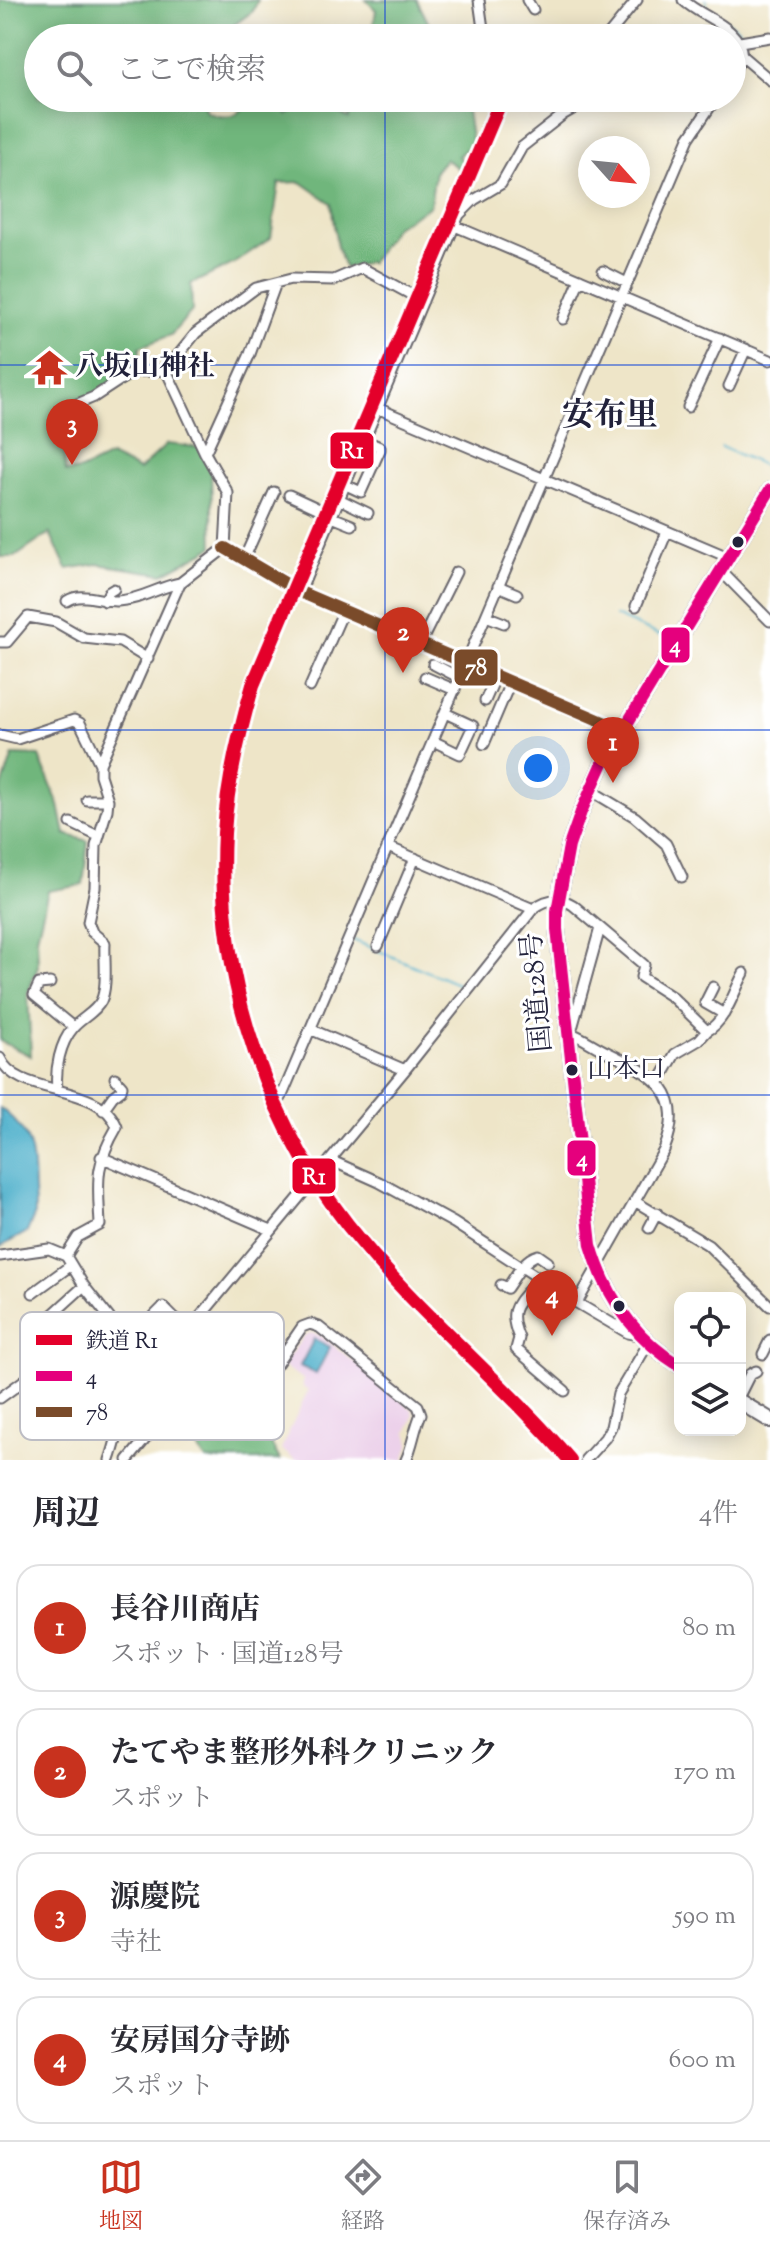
<!DOCTYPE html>
<html lang="ja">
<head>
<meta charset="utf-8">
<style>
  :root { --surface:#fff; --page:#f2f2f3; --text:#2b2b33; --muted:#7c7c81; --line:#e1e1e2; --accent:#c8321e }
  body { margin:0; font-family:"Sorts Mill Goudy","Noto Serif JP",serif; background:var(--page); color:var(--text) }
  .controls { position:absolute; right:24px; bottom:24px; display:grid; overflow:hidden; border-radius:16px; box-shadow:0 4px 20px #0003 }
  .controls button { width:72px; height:72px; display:grid; place-items:center; padding:0; border:0; border-bottom:2px solid var(--line); background:var(--surface); color:var(--text); font:40px sans-serif }
  .compass { position:absolute; left:578px; top:136px; width:72px; height:72px; border-radius:50%; background:var(--surface); box-shadow:0 4px 20px #0003; rotate:117deg }
  .you { position:absolute; left:538px; top:768px; width:28px; height:28px; margin:-20px; border:6px solid #fff; border-radius:50%; background:#1a73e8; box-shadow:0 0 0 12px #1a73e833 }
  .badge { display:grid; place-items:center; width:52px; height:52px; border-radius:50%; background:var(--accent); color:#fff; font-size:26px; font-weight:700 }
  .pin { position:absolute; translate:-50% -66px; filter:drop-shadow(0 2px 4px #0008) }
  .pin::after { content:''; position:absolute; top:42px; width:28px; height:24px; background:inherit; clip-path:polygon(0 0,100% 0,50% 100%) }
  .list { margin:0; padding:0; list-style:none }
  h2 { display:flex; justify-content:space-between; align-items:center; height:104px; margin:0; padding:0 32px; font-size:34px }
  h2 small { font-size:26px; font-weight:400; color:var(--muted) }
  .list li { display:grid; grid-template-columns:52px 1fr auto; gap:24px; align-items:center; box-sizing:border-box; height:128px; margin:0 16px 16px; padding:0 16px; border:2px solid var(--line); border-radius:24px }
  .list b { display:block; font-size:30px; white-space:nowrap }
  .list p { margin:0; font-size:26px; white-space:nowrap; color:var(--muted) }
  .list em { font-size:26px; font-style:normal; color:var(--muted) }
  .icon { flex:none; width:44px; height:44px; fill:none; stroke:currentColor; stroke-width:2; stroke-linecap:round; stroke-linejoin:round }
  .map { position:relative; flex:none; width:770px; height:1460px; overflow:hidden }
  .search { position:absolute; background:var(--surface); box-shadow:0 4px 20px #0003; left:24px; right:24px; top:24px; height:88px; display:flex; align-items:center; gap:20px; box-sizing:border-box; padding:0 28px; border-radius:44px; color:var(--muted); font-size:30px }
  .sheet { height:680px; background:var(--surface) }
  nav { display:flex; justify-content:space-around; align-items:center; box-sizing:border-box; height:112px; border-top:2px solid var(--line); background:var(--surface); font-size:22px; color:var(--muted) }
  nav a { display:grid; justify-items:center; gap:4px }
  nav .on { color:var(--accent) }
  .map>svg:first-child { display:block }
</style>
</head>
<body>
<div class="map">
<svg width="770" height="1460" viewBox="0 0 770 1460">
  <rect width="100%" height="100%" fill="#fff"/>
  <filter id="ink" filterUnits="userSpaceOnUse"><feTurbulence type="fractalNoise" baseFrequency=".0125" numOctaves="2"/><feDisplacementMap in="SourceGraphic" scale="16" xChannelSelector="R" yChannelSelector="G"/><feConvolveMatrix kernelMatrix="1 2 1 2 8 2 1 2 1" color-interpolation-filters="sRGB"/></filter>
  <filter id="wash" filterUnits="userSpaceOnUse"><feTurbulence type="fractalNoise" baseFrequency=".006" numOctaves="4" result="noise"/><feDisplacementMap in="SourceGraphic" scale="32" xChannelSelector="R" yChannelSelector="G"/><feGaussianBlur stdDeviation="1.8" result="paint"/><feColorMatrix in="noise" values="0 0 0 0 0 0 0 0 0 0 0 0 0 0 0 0 0 1.4 0 .05"/><feComposite in="paint" operator="in"/></filter>
  <g filter="url(#wash)">
    <rect width="100%" height="100%" fill="#eee5c8"/>
    <path fill="#ecd1ea" d="M310,1333L321,1335L412,1409L414,1416L407,1432L410,1443L404,1460H295L281,1449L308,1391L303,1387V1379L282,1366L304,1336Z"/>
    <path fill="#6fb67c" stroke="#486c5c" stroke-width="2" d="M0,0H258L253,11L216,38H38V98H200L206,111C225,119 242,117 251,98H273L287,115L310,98H315L349,119L350,98H465L472,144L458,156L469,166L465,173L445,159L435,171L430,206L395,227L371,262L345,268L337,247L331,203L301,182L279,183L271,238L233,264L191,284L192,311L171,335L140,347V375L114,389L60,405L52,417L53,432C66,444 63,455 66,472L81,470L110,456L139,470L167,444L205,448L213,454L211,469L213,547L163,574L97,564L67,569L50,533L15,557H0Z
      M366,0H417L436,38H360L373,29L376,10Z
      M13,755L39,756L59,805L65,834L88,841L83,885L48,891L37,937L38,966L28,993L31,1056L0,1041V793Z
      M236,1394L248,1424L267,1436L280,1460H206L187,1433L200,1415L202,1400Z"/>
    <path fill="#4bafca" stroke="#366882" stroke-width="2" d="M0,1108C40,1138 31,1160 35,1205V1214L27,1232L0,1247Z
      M314,1339L330,1347L316,1374L300,1366Z"/>
    <g fill="none" stroke-linecap="round" stroke-linejoin="round">
      <path stroke="#4bafca" stroke-width="2" d="M706,0L707,10L735,26L745,36
        M721,447L770,468
        M615,616L668,639
        M353,940L462,986"/>
    </g>
  </g>
  <g filter="url(#ink)">
    <g fill="none" stroke-linecap="round" stroke-linejoin="round">
      <defs>
        <path id="minor" d="M479,0L483,29L488,38
          M527,0L533,10
          M683,0C703,19 740,25 742,56L732,74
          M606,38L637,0
          M740,42L770,37
          M742,56L770,80
          M455,226L770,360
          M603,271L627,283
          M563,319L580,279
          M729,386L746,349
          M688,407L720,338
          M377,408L728,557
          M69,426L68,408L94,397L132,372L166,370
          M205,453L250,354L276,283
          M346,485L361,492L380,450V447L364,440
          M289,495L317,508
          M339,499L368,513
          M332,517L352,525
          M225,548L300,592L622,730
          M244,559L274,492
          M720,570L770,621
          M498,586L517,594
          M300,592L459,215L474,200L501,184L522,147L564,114L578,106L593,105L595,98
          M67,601C82,591 101,602 118,601C141,600 158,587 180,583
          M105,601L109,592L114,589
          M636,606L667,532
          M486,616L504,623
          M0,642H7L28,617L56,622L84,638L120,642L148,659
          M420,644L456,572
          M433,664L460,678
          M425,677L455,690
          M310,687L343,612
          M485,701L496,676
          M0,735L17,739L74,720L80,723L100,764
          M433,741L460,754L473,726L445,713
          M484,744L510,683
          M590,790L635,817L666,844L682,877
          M87,800H108
          M71,823L98,836
          M388,847L533,909
          M378,946L415,858
          M50,983L39,984L34,995L73,1027
          M713,987L705,1003L724,1014
          M310,1029L405,1070
          M707,1031C726,1021 734,991 744,973
          M0,1058C17,1098 100,1081 117,1127C94,1166 98,1182 100,1225L78,1237L66,1256
          M57,1088C55,1069 60,1043 73,1028C81,1018 95,1013 101,1001C108,986 104,960 105,943L92,932L88,922L95,888L96,846L107,810L108,800L100,775V764L180,583L225,548L228,493L205,453L166,370L196,333L256,288L291,279L334,280L362,268L423,301
          M281,1098L689,138L716,98
          M103,1110L113,1096L121,1090L122,1086L115,1078
          M101,1157L271,1230
          M330,1160L379,1182L454,1223L577,1303L628,1333L639,1335
          M636,1202L708,1245L770,1306
          M649,1228L657,1213
          M0,1256L49,1249L66,1256L84,1286L115,1325L164,1349
          M538,1279C518,1304 506,1307 519,1338L516,1349L565,1391
          M501,1285L507,1288C516,1276 523,1259 538,1255L548,1262
          M33,1293L70,1266
          M577,1303L664,1150C687,1092 654,1075 607,1052C594,1046 581,1036 568,1032L573,1025L600,928
          M42,1324L84,1286
          M190,1329L201,1337L239,1349L274,1368L302,1327L310,1324L319,1327L418,1406L421,1414C414,1430 413,1445 406,1460
          M135,1335L163,1307L187,1331
          M763,1354L770,1340
          M740,1394L750,1374L756,1371
          M0,1398L48,1363L115,1325
          M110,1460C118,1438 121,1414 130,1393C141,1366 168,1346 190,1329L405,1070L533,909C546,899 559,896 573,905L644,965L641,977L672,997L707,1031L699,1040L675,1054L659,1082
          M128,1460L157,1425L129,1394
          M585,1460L605,1438L611,1427L618,1394L648,1344"/>
        <path id="highway" d="M680,1366C634,1338 606,1297 591,1245L557,929V911L569,846L581,812L603,763L770,490
          M740,1402L770,1420"/>
      </defs>
      <use href="#minor" stroke="#69666c" stroke-width="13"/>
      <use href="#highway" stroke="#69666c" stroke-width="18"/>
      <use href="#minor" stroke="#fff" stroke-width="9"/>
      <use href="#highway" stroke="#fff" stroke-width="14"/>
      <defs>
        <path id="bus-1" d="M680,1366C634,1338 606,1297 591,1245L557,929V911L569,846L581,812L603,763L770,490"/>
        <path id="bus-2" d="M225,548L300,592L622,730"/>
      </defs>
      <use href="#bus-1" stroke="#fff" stroke-width="18"/>
      <use href="#bus-2" stroke="#fff" stroke-width="18"/>
      <use href="#bus-1" stroke="#e5007d" stroke-width="12"/>
      <use href="#bus-2" stroke="#7a4b2a" stroke-width="12"/>
      <defs>
        <path id="rail-1" d="M502,98L253,685C239,733 227,782 224,833C216,981 268,1133 365,1246C428,1322 506,1385 570,1460"/>
      </defs>
      <use href="#rail-1" stroke="#fff" stroke-width="20"/>
      <use href="#rail-1" stroke="#e4002b" stroke-width="14"/>
    </g>
  </g>
  <path fill="none" stroke="#1d4ed8" stroke-width="2" stroke-opacity="0.55" d="M385,0V38M385,98V1460M0,365H770M0,730H770M0,1095H770"/>
  <defs>
    <symbol id="temple-bare" viewBox="-9 -9 18 18"><path d="M0-6L5-2H3V0L6.5 2.5H4V6H1.5V3h-3V6H-4V2.5H-6.5L-3 0V-2H-5Z" fill="#c8321e" stroke="#fff" stroke-width="2.5" paint-order="stroke"/></symbol>
  </defs>
  <g fill-rule="evenodd">
    <use href="#temple-bare" x="24" y="342" width="51" height="51"/>
  </g>
  <g fill="#22223b" stroke="#fff" stroke-width="3">
    <circle cx="738" cy="542" r="7"/>
    <circle cx="572" cy="1070" r="7"/>
    <circle cx="619" cy="1306" r="7"/>
  </g>
  <g text-anchor="middle" dominant-baseline="central" stroke-width="6" stroke-linejoin="round" paint-order="stroke">
    <g font-size="26" fill="#22223b" stroke="#fff" text-anchor="start">
      <text x="587" y="1070">山本口</text>
    </g>
    <g font-size="28" font-weight="bold" fill="#22223b" stroke="#fff" text-anchor="start">
      <text x="75" y="368">八坂山神社</text>
    </g>
    <g font-size="28" fill="#22223b" stroke="#fff">
      <text transform="translate(538 992) rotate(-95)">国道128号</text>
    </g>
    <g font-size="32" font-weight="bold" fill="#22223b" stroke="#fff">
      <text x="610" y="417">安布里</text>
    </g>
  </g>
  <rect x="20" y="1312" width="264" height="128" rx="12" fill="#fff" stroke="#bdbdc4" stroke-width="2"/>
  <rect x="36" y="1335" width="36" height="10" fill="#e4002b"/>
  <rect x="36" y="1371" width="36" height="10" fill="#e5007d"/>
  <rect x="36" y="1407" width="36" height="10" fill="#7a4b2a"/>
  <g font-size="22" fill="#22223b">
    <text x="86" y="1348">鉄道 R1</text>
    <text x="86" y="1384">4</text>
    <text x="86" y="1420">78</text>
  </g>
  <g stroke="#fff" stroke-width="3">
    <rect x="329" y="431" width="46" height="39" rx="8" fill="#e4002b"/>
    <rect x="660" y="626" width="31" height="38" rx="8" fill="#e5007d"/>
    <rect x="453" y="648" width="46" height="39" rx="8" fill="#7a4b2a"/>
    <rect x="566" y="1139" width="31" height="38" rx="8" fill="#e5007d"/>
    <rect x="291" y="1157" width="46" height="38" rx="8" fill="#e4002b"/>
  </g>
  <g font-size="22" text-anchor="middle" font-weight="bold" fill="#fff">
    <text x="352" y="458">R1</text>
    <text x="675" y="652">4</text>
    <text x="476" y="675">78</text>
    <text x="582" y="1166">4</text>
    <text x="314" y="1184">R1</text>
  </g>
</svg>
<div class="controls">
<button><svg class="icon" aria-label="locate" viewBox="0 0 24 24"><circle cx="12" cy="12" r="6"/><path d="M12 2v4M12 18v4M2 12h4M18 12h4"/></svg></button>
<button><svg class="icon" aria-label="layers" viewBox="0 0 24 24"><path d="M12 4l9 5-9 5-9-5zM3 14l9 5 9-5"/></svg></button>
</div>
<svg class="compass" viewBox="-18 -18 36 36"><path d="M0-13l5 13h-10z" fill="#e53935"/><path d="M0 13l5-13h-10z" fill="#7c7c81"/></svg>
<div class="you"></div>
<div class="pin badge" style="left:613px;top:783px">1</div>
<div class="pin badge" style="left:403px;top:673px">2</div>
<div class="pin badge" style="left:72px;top:465px">3</div>
<div class="pin badge" style="left:552px;top:1336px">4</div>
<div class="search"><svg class="icon" aria-label="search" viewBox="0 0 24 24"><circle cx="10" cy="10" r="6"/><path d="M15 15l6 6"/></svg>ここで検索</div>
</div>
<section class="sheet">
<h2>周辺<small>4件</small></h2>
<ul class="list">
<li><span class="badge">1</span><div><b>長谷川商店</b><p>スポット · 国道128号</p></div><em>80 m</em></li>
<li><span class="badge">2</span><div><b>たてやま整形外科クリニック</b><p>スポット</p></div><em>170 m</em></li>
<li><span class="badge">3</span><div><b>源慶院</b><p>寺社</p></div><em>590 m</em></li>
<li><span class="badge">4</span><div><b>安房国分寺跡</b><p>スポット</p></div><em>600 m</em></li>
</ul>
</section>
<nav>
<a class="on"><svg class="icon" aria-label="map" viewBox="0 0 24 24"><path d="M3 6l6-2 6 2 6-2v14l-6 2-6-2-6 2zM9 4v14M15 6v14"/></svg>地図</a>
<a><svg class="icon" aria-label="directions" viewBox="0 0 24 24"><path d="M12 3l9 9-9 9-9-9zM9 14v-3h6M13 9l2 2-2 2"/></svg>経路</a>
<a><svg class="icon" aria-label="saved" viewBox="0 0 24 24"><path d="M7 4h10v16l-5-4-5 4z"/></svg>保存済み</a>
</nav>
</body>
</html>
